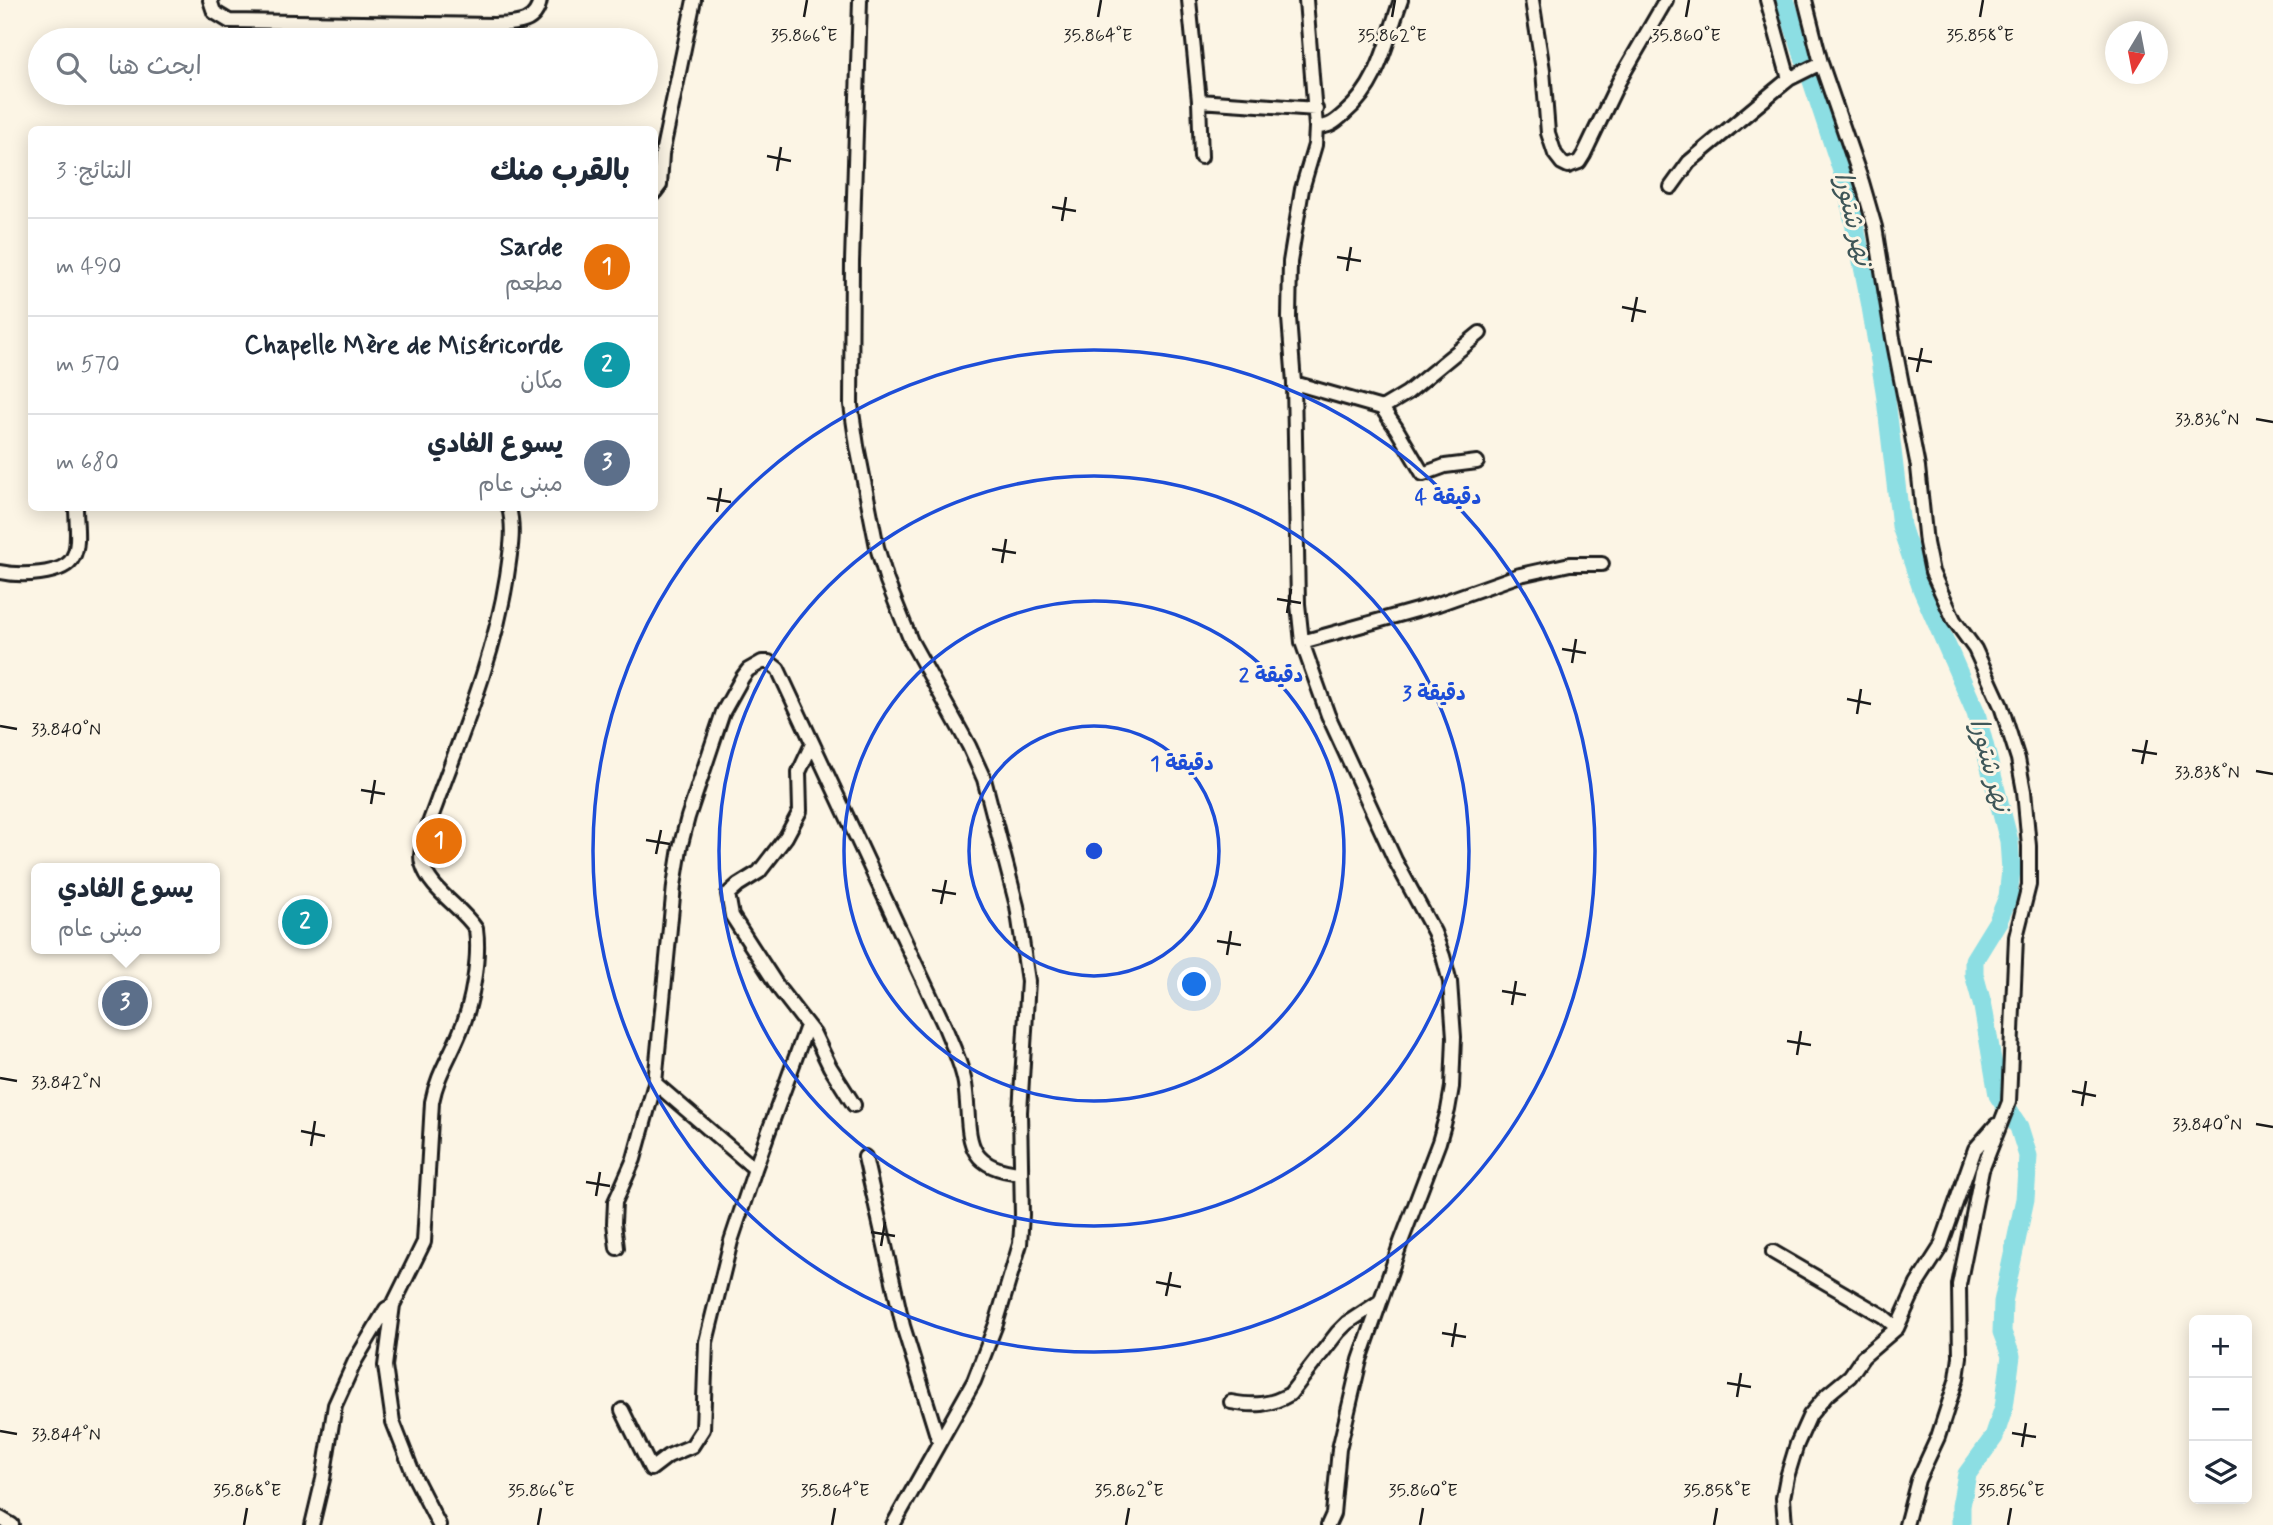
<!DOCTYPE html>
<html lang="ar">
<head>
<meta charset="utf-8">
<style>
  :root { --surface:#fff; --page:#f6f6f7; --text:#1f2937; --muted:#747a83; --line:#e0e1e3; --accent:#1a73e8 }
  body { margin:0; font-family:Mynerve,"Playpen Sans Arabic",sans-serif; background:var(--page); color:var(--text); direction:rtl }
  .controls { position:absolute; right:21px; bottom:21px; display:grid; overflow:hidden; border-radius:10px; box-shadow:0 4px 18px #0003 }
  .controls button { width:63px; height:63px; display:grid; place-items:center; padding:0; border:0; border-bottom:2px solid var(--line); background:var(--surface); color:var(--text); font:35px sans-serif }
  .compass { position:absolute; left:2105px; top:21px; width:63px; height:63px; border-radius:50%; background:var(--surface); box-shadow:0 4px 18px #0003; rotate:190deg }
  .you { position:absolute; left:1195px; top:985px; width:24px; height:24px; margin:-18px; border:5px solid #fff; border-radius:50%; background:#1a73e8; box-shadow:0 0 0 10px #1a73e833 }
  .badge { display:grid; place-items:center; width:46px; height:46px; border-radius:50%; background:var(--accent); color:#fff; font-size:23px; font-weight:700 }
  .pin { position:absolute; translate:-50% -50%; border:4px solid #fff; box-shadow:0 2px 7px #0006 }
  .popup { position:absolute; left:31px; top:863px; width:189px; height:91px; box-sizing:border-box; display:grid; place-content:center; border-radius:10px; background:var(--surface); filter:drop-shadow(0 2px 5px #0005); font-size:23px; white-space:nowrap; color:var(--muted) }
  .popup b { font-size:26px; color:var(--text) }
  .popup::after { content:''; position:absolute; left:50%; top:100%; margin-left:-14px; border:14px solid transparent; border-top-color:var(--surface) }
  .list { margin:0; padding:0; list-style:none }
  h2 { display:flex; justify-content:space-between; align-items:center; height:91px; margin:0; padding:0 28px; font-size:30px }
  h2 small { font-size:23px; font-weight:400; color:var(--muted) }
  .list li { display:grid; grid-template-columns:46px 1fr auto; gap:21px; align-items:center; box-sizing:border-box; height:98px; padding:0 28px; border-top:2px solid var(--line) }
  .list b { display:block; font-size:26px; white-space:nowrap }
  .list p { margin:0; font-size:23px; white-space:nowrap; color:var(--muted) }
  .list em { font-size:23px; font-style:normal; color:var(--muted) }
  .icon { flex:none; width:38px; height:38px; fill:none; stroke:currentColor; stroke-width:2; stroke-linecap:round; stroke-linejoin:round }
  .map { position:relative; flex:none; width:2273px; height:1525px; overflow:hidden; direction:ltr }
  .search { position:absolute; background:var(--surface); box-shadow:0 4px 18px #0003; left:28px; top:28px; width:630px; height:77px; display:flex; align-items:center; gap:18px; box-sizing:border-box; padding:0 24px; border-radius:38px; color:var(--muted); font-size:26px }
  .panel { position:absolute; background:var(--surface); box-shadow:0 4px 18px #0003; left:28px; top:126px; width:630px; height:385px; border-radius:10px; direction:rtl }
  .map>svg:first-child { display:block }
</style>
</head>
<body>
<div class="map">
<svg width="2273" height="1525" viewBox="0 0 2273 1525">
  <rect width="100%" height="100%" fill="#fcf5e5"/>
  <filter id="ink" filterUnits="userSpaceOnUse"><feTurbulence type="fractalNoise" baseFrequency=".0143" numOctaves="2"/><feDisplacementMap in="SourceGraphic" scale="14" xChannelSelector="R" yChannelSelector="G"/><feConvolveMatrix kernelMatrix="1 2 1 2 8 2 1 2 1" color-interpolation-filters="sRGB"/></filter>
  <g filter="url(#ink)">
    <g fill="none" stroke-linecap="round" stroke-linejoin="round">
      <path stroke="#8cdee3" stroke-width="19" d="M1785,0L1846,183L1870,301L1885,391L1901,526L1922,589L1976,713L2009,841L2011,870L2008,897L1998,921L1974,960V974L1983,1007L1998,1095L2019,1127L2028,1156L2025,1199L2003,1302L2002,1332L2011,1356L2004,1407L1994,1437L1967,1474L1961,1506V1525"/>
      <defs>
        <path id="minor" d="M210,0L214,12L229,21L494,25C515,24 536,25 540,0
          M860,0L852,262L851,405L857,446L877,547L887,581L911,641L969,746L984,779L1017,906L1028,981L1020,1112L1022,1215L1020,1244L996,1324L974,1381L893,1525
          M1189,0L1199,101
          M1306,0L1316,127L1315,145L1302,189L1290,262L1289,318L1294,383L1298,604L1302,642L1328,715L1395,860L1434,932L1443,956L1450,982L1454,1037L1452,1087L1448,1110L1439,1142L1401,1242L1360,1360L1339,1449L1333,1514L1328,1525
          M1532,0L1543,70L1548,133L1555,154L1562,163L1568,166L1579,162L1584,154L1619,81L1666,0
          M1767,0L1789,79
          M1805,0L1821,63L1862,182L1875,227L1893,338L1918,467L1926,543L1932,572L1954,620L1975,649L2001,706L2018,759L2024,791L2029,846V885L2016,937L2009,1102L1982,1170L1959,1285L1960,1357L1957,1378L1938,1437L1918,1480L1906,1525
          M1316,127C1330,127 1335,122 1345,113C1380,83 1386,41 1401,0
          M1201,157L1199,101L1316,109
          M1671,187L1689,162L1773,92L1789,79L1821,63
          M654,193L660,185L662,154L694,0
          M1294,383L1382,408L1407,393L1480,333
          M1382,408L1396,428L1423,474L1445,466L1477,462
          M0,572C18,576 64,576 73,557C80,545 76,522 76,508
          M1302,642L1438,604L1520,575L1570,564H1602
          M812,744L799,772L800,811L786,837L759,872L738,885L728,894L732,916L780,990L814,1034L830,1067L854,1105
          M865,1157L903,1326L939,1442
          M755,1169L807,1026
          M617,1248L614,1223L615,1202L634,1159L655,1083L674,886L680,848L688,817L723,712L742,678L748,670L762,662H769L778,669L945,1027C952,1045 962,1064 965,1084C972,1130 958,1168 1021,1173
          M1773,1252L1883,1316L1897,1328L1863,1357L1850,1376L1827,1395L1810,1415L1797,1444L1787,1477L1783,1498L1785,1525
          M1897,1328L1917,1284L1940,1248L1975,1149L1996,1125
          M1231,1402C1253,1406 1270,1406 1290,1394L1338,1332L1347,1323L1379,1302
          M622,1410L651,1469L668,1456L692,1446L703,1429L706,1342L731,1241L755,1169L655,1083
          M0,1518L12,1525
          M312,1525L323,1479L335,1405L355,1361L386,1309L393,1305
          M439,1525L415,1478L393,1422L385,1366L393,1305L424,1242L432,1102C437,1075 450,1057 460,1032C472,1005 480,958 476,929C461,906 430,891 422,863C417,848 434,812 439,796C466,724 495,653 507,576C510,554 515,530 509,508"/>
      </defs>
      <use href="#minor" stroke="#1c1c1c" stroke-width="18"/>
      <use href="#minor" stroke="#fcf5e5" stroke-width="12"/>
    </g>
  </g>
  <path fill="none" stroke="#1c1c1c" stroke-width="2.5" d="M804,17L807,0M1098,17L1101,0M1392,17L1395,0M1686,17L1689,0M1980,17L1983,0M767,156L791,161M777,171L781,147M1052,207L1076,211M1062,221L1066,197M1337,257L1361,261M1347,271L1351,247M1622,307L1646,312M1632,322L1637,297M1908,358L1932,362M1917,372L1922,348M2256,419L2273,422M707,498L731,502M717,512L721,488M992,549L1016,553M1002,563L1006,539M1277,599L1301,603M1287,613L1291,589M1562,649L1586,653M1572,663L1576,639M1847,699L1871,704M1857,714L1861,689M0,726L17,729M2132,750L2157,754M2142,764L2147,740M2256,771L2273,774M361,790L385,794M371,804L375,780M646,840L670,844M656,854L661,830M932,890L956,894M941,904L946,880M1217,941L1241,945M1227,955L1231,931M1502,991L1526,995M1512,1005L1516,981M1787,1041L1811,1045M1797,1055L1801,1031M0,1078L17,1081M2072,1091L2096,1096M2082,1106L2086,1081M2256,1124L2273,1127M301,1131L325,1136M311,1146L315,1121M586,1182L610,1186M596,1196L600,1172M871,1232L895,1236M881,1246L885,1222M1156,1282L1181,1287M1166,1296L1171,1272M1442,1333L1466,1337M1452,1347L1456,1323M1727,1383L1751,1387M1737,1397L1741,1373M0,1431L17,1434M2012,1433L2036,1437M2022,1447L2026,1423M244,1525L247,1508M538,1525L541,1508M832,1525L835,1508M1126,1525L1129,1508M1420,1525L1423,1508M1714,1525L1717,1508M2008,1525L2011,1508"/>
  <g fill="none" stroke="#1d4ed8" stroke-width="3.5">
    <circle cx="1094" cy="851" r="125"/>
    <circle cx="1094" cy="851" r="250"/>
    <circle cx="1094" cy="851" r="375"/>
    <circle cx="1094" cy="851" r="501"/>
  </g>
  <g text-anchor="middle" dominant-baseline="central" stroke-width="6" stroke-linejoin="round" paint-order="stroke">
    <g font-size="26" font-style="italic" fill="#3e5658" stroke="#fcf5e5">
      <text transform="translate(1852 219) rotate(77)">نهر شتورا</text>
      <text transform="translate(1989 765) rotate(75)">نهر شتورا</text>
    </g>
  </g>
  <g font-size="18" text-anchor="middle" fill="#1c1c1c" stroke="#fcf5e5" stroke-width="6" stroke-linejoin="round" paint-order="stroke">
    <text x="804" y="41">35.866°E</text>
    <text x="1098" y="41">35.864°E</text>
    <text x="1392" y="41">35.862°E</text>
    <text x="1686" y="41">35.860°E</text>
    <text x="1980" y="41">35.858°E</text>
    <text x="2207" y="425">33.836°N</text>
    <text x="66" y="735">33.840°N</text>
    <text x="2207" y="778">33.838°N</text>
    <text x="66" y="1088">33.842°N</text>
    <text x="2207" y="1130">33.840°N</text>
    <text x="66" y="1440">33.844°N</text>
    <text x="247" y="1496">35.868°E</text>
    <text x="541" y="1496">35.866°E</text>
    <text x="835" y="1496">35.864°E</text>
    <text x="1129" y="1496">35.862°E</text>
    <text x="1423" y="1496">35.860°E</text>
    <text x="1717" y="1496">35.858°E</text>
    <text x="2011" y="1496">35.856°E</text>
  </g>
  <circle cx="1094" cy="851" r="10" fill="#1d4ed8" stroke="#fcf5e5" stroke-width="3.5"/>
  <g font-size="21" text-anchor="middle" font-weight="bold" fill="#1d4ed8" stroke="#fcf5e5" stroke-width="6" stroke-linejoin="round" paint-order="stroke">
    <text x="1448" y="504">4 دقيقة</text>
    <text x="1271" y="682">2 دقيقة</text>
    <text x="1434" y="700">3 دقيقة</text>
    <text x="1182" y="770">1 دقيقة</text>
  </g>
</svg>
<div class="controls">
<button>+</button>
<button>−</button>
<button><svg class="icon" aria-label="layers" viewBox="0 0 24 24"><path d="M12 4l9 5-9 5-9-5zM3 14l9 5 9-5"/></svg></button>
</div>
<svg class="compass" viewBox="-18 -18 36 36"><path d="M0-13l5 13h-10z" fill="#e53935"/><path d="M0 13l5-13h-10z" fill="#747a83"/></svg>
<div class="you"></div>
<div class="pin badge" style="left:439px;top:841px;background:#e8710a">1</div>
<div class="pin badge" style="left:305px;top:922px;background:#0f9aa8">2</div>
<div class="pin badge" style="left:125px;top:1003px;background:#5c6f8a">3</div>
<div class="popup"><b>يسوع الفادي</b>مبنى عام</div>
<div class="search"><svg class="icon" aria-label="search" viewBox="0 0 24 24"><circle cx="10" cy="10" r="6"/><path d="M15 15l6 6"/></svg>ابحث هنا</div>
<section class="panel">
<h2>بالقرب منك<small>النتائج: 3</small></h2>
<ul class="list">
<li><span class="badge" style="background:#e8710a">1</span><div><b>Sarde</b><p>مطعم</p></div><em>490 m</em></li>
<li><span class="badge" style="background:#0f9aa8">2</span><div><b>Chapelle Mère de Miséricorde</b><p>مكان</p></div><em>570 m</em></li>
<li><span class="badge" style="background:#5c6f8a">3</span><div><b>يسوع الفادي</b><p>مبنى عام</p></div><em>680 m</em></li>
</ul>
</section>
</div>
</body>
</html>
